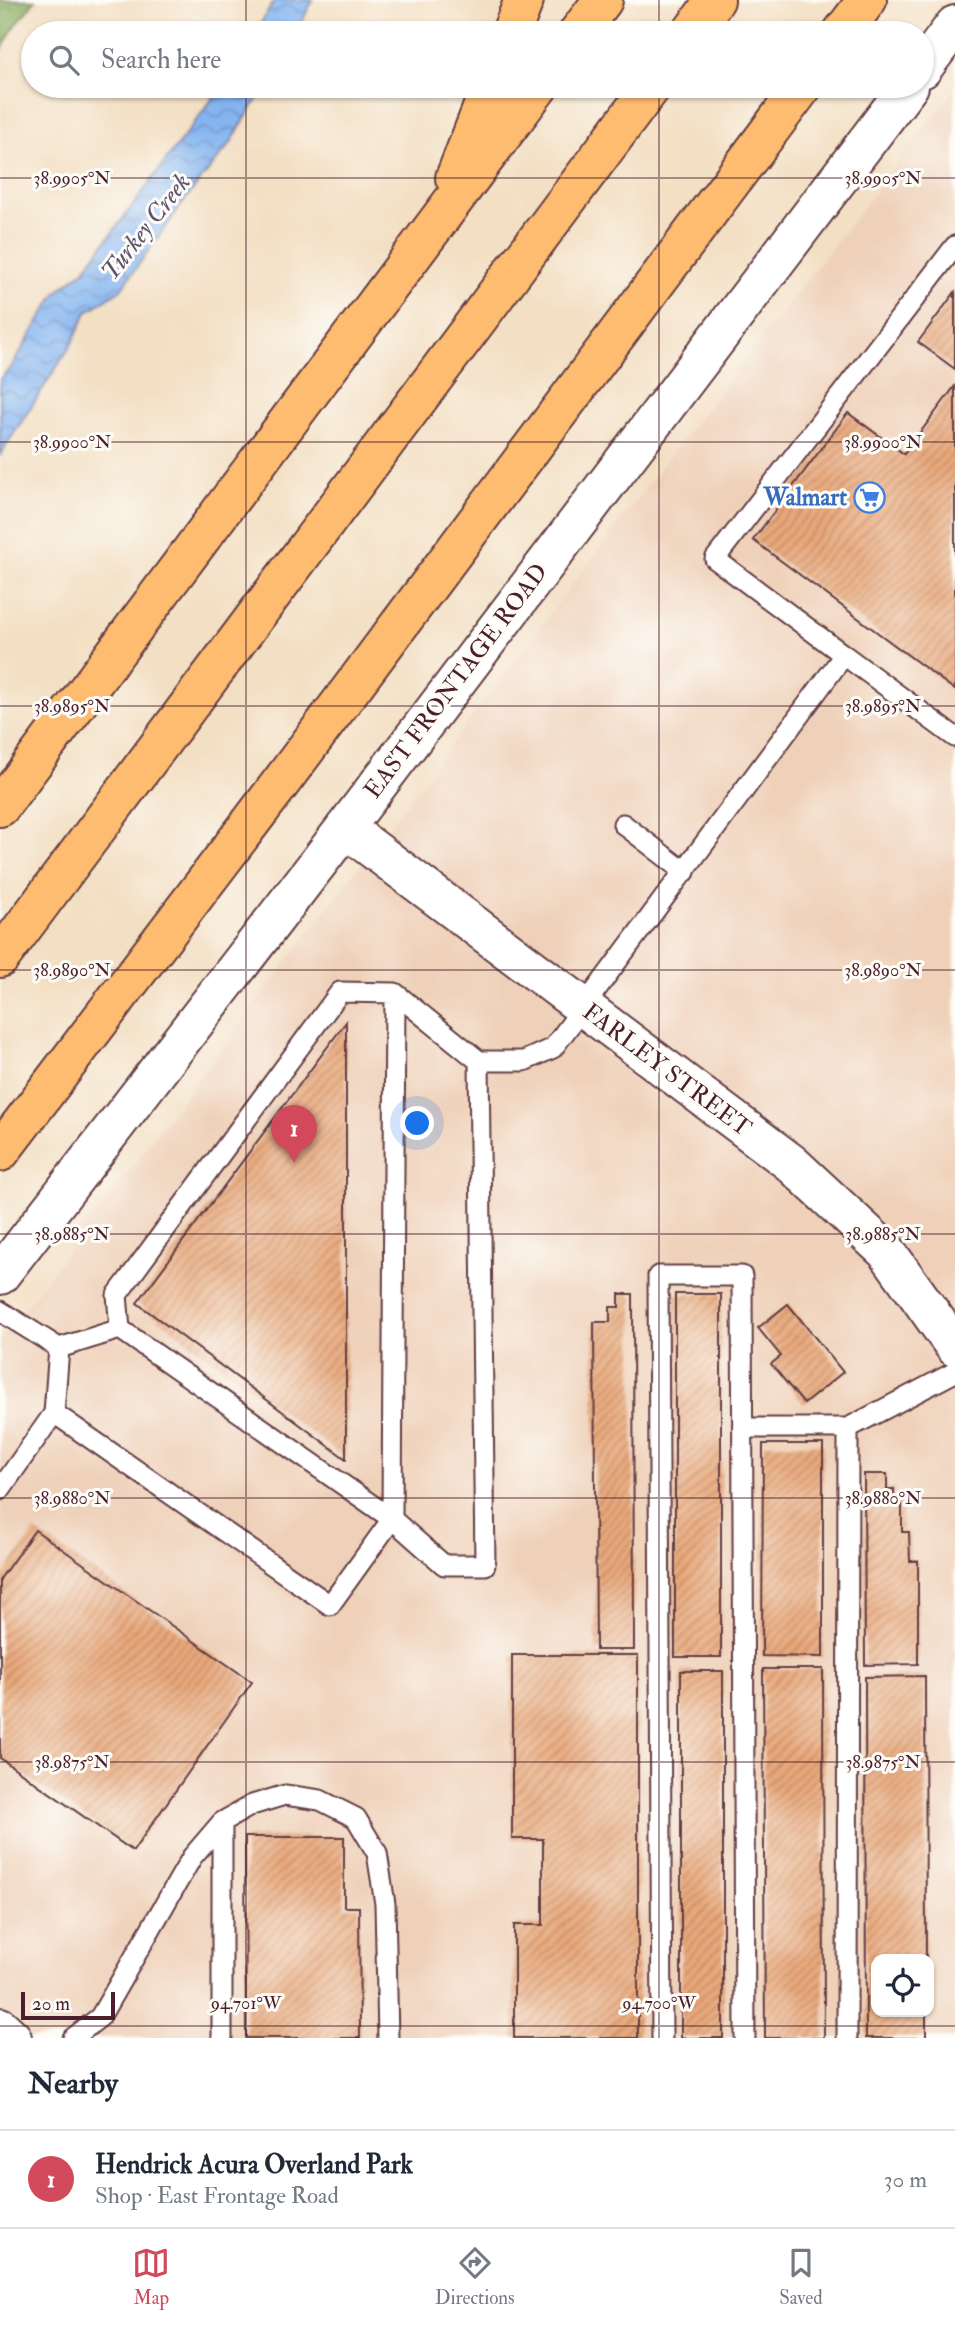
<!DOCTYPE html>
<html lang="en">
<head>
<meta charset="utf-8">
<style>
  :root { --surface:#fff; --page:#f6f6f7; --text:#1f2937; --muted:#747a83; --line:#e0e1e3; --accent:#d1495b }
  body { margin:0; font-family:"IM FELL Double Pica",serif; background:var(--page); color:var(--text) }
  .controls { position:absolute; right:21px; bottom:21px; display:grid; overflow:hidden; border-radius:14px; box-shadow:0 2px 5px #0004 }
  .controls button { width:63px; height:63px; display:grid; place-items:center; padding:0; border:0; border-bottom:2px solid var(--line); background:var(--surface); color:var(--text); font:35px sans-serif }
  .scale { position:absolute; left:21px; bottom:18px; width:94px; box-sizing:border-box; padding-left:7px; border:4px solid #4a1f2b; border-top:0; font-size:19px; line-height:24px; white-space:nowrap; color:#4a1f2b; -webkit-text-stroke:5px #fdfcf7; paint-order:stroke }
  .you { position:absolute; left:418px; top:1124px; width:24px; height:24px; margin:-18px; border:5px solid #fff; border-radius:50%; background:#1a73e8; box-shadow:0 0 0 10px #1a73e833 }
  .badge { display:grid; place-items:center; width:46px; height:46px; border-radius:50%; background:var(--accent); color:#fff; font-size:23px; font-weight:700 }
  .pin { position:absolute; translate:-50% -58px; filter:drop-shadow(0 2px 4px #0008) }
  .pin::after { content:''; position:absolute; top:37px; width:24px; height:21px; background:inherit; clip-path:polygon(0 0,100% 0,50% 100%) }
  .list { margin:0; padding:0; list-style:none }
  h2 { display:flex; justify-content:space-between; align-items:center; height:91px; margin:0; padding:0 28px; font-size:30px }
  h2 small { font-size:23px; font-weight:400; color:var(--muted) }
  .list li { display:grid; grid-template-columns:46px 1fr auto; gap:21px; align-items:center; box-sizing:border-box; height:98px; padding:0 28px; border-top:2px solid var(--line) }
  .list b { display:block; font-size:26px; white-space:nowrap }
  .list p { margin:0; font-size:23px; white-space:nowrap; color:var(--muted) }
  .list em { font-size:23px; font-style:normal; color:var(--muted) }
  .icon { flex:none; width:38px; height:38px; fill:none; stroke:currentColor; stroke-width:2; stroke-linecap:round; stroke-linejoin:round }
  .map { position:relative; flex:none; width:955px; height:2038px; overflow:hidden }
  .search { position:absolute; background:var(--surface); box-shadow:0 2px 5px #0004; left:21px; right:21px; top:21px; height:77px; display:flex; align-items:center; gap:18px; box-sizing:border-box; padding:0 24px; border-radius:38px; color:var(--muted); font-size:26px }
  .sheet { height:189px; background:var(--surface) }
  nav { display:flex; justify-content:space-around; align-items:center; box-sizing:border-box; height:98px; border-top:2px solid var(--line); background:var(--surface); font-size:19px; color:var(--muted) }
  nav a { display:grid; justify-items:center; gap:4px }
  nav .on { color:var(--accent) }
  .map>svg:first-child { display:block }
</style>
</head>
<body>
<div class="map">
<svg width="955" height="2038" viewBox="0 0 955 2038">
  <defs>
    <pattern id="forest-crowns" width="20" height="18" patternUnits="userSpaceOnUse" patternTransform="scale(1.75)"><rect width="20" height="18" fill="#8cb065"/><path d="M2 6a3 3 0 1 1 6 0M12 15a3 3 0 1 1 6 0" fill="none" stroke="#748f53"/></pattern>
    <pattern id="water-waves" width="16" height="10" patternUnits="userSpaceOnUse" patternTransform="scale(1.75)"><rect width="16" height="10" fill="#85b5f1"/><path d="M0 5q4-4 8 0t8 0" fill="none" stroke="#6f93c3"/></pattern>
    <pattern id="building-hatch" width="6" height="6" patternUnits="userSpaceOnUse" patternTransform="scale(1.75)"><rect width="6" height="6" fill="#e9a87a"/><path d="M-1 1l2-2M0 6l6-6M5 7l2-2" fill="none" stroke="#bf8864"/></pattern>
  </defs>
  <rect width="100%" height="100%" fill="#fdfcf7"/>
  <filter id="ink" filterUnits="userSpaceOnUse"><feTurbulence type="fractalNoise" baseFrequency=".0143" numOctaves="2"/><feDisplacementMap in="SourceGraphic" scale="14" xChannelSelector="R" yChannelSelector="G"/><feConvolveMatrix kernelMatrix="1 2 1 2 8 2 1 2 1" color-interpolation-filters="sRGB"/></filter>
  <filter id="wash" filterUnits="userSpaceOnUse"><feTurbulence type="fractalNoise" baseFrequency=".00686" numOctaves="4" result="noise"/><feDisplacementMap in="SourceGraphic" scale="28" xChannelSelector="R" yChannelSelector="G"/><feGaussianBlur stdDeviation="1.57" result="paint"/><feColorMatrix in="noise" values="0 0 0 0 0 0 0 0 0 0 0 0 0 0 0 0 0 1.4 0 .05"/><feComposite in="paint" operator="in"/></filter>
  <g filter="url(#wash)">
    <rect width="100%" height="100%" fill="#f3dfc3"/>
    <path fill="#efd1ba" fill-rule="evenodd" d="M955,89V2038H0V1341L655,475ZM876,1959H929V2012H876Z"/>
    <path fill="url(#forest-crowns)" stroke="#6b6848" stroke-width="2" d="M0,0H35L11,32L0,53Z"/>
    <path fill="url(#water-waves)" stroke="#686a8e" stroke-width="2" d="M275,0H313L296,33H255Z
      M222,86H265L230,144L187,197L121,289L87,312L71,345L0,455V379L10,369L57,292L85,269Z"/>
    <g id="blocks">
      <path fill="url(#building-hatch)" d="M955,292V369L918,342Z
        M955,386V690L753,540L848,413L904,454Z
        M346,1022V1459L137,1303Z
        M619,1294H633L634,1650H596L594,1322H610V1307H619Z
        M675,1294H721V1657H675Z
        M788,1304L843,1372L804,1404L771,1364L781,1356L758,1328Z
        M763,1444H823V1657L762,1656Z
        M864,1474H887V1489H894V1503H902V1532H909L910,1561H918V1664L865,1665Z
        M35,1530L252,1682L133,1851L0,1758V1579Z
        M512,1655H638V2038H514V1925H543V1839H512Z
        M763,1669H823L824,2038H765Z
        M681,1671H723V2038H681Z
        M925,1676L926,1959H876V2012H926V2038H866L865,1677Z
        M245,1837H344V1907H359L360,2038H246Z"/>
    </g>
  </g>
  <g filter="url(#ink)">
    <use href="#blocks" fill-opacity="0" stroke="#633c42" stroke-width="2"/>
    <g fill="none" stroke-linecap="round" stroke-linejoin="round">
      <defs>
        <path id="service" d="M844,655L715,559L955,246
          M623,824L685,872
          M479,1061H524L553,1048L844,655L955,737
          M0,1311L59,1348L120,1329L392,1519L330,1605L54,1413L59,1348
          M120,1329L117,1295L340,992L395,993L392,1519L444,1565H485L479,1061L395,993
          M743,1428H848
          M0,1490L54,1413
          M73,2038L100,2017L192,1857L222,1822L252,1805L285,1795L320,1800L356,1818L377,1853L385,1904L388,2038
          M222,2038V1822
          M662,2038L658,1276H742L745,2038
          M847,2038L848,1428L955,1372"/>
        <path id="minor" d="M345,828L791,1163L887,1252L955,1347
          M0,2027L12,2038"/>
        <path id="tertiary" d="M922,69L955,25
          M0,1275L345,828L909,86"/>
        <path id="motorway" d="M511,33L524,0
          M578,33L603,0
          M691,33L715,0
          M842,33L867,0
          M455,178L491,86
          M0,807L539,86
          M0,958L652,86
          M0,1152L276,789L803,86"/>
      </defs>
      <use href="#service" stroke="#633c42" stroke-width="23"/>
      <use href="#minor" stroke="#633c42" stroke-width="42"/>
      <use href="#tertiary" stroke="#633c42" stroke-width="42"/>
      <use href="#motorway" stroke="#633c42" stroke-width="42"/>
      <use href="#service" stroke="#fff" stroke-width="19"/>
      <use href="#minor" stroke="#fff" stroke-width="38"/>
      <use href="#tertiary" stroke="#fff" stroke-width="38"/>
      <use href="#motorway" stroke="#febc70" stroke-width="38"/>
    </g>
  </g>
  <path fill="none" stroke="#4a1f2b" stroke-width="2" stroke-opacity="0.45" d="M246,0V33M659,0V33M246,86V2038M659,86V2038M0,178H955M0,442H955M0,706H955M0,970H955M0,1234H955M0,1498H955M0,1762H955M0,2026H955"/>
  <defs>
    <symbol id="supermarket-ring" viewBox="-11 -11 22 22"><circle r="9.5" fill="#fdfcf7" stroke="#3f7fe0" stroke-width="1.5"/><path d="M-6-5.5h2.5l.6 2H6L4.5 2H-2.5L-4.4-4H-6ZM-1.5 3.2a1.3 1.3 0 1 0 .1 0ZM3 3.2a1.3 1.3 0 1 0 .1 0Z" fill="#3f7fe0"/></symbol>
  </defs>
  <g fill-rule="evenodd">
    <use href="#supermarket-ring" x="852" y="480" width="35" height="35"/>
  </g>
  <g text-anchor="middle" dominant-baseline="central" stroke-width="6" stroke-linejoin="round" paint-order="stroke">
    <g font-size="24" font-weight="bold" fill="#366cbe" stroke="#fdfcf7" text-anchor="end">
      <text x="847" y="497">Walmart</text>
    </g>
    <g font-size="24" fill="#4a1f2b" stroke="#fdfcf7">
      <text transform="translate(456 681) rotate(-53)">EAST FRONTAGE ROAD</text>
      <text transform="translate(667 1070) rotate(37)">FARLEY STREET</text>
    </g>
    <g font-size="26" font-style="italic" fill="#5f5470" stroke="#fdfcf7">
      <text transform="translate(146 227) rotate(-52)">Turkey Creek</text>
    </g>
  </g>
  <g font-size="18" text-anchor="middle" fill="#4a1f2b" stroke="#fdfcf7" stroke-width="6" stroke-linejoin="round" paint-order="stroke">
    <text x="72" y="184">38.9905°N</text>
    <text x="883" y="184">38.9905°N</text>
    <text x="72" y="448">38.9900°N</text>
    <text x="883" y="448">38.9900°N</text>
    <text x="72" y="712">38.9895°N</text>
    <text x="883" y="712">38.9895°N</text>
    <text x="72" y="976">38.9890°N</text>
    <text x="883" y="976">38.9890°N</text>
    <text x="72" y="1240">38.9885°N</text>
    <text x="883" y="1240">38.9885°N</text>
    <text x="72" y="1504">38.9880°N</text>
    <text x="883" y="1504">38.9880°N</text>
    <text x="72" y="1768">38.9875°N</text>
    <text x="883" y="1768">38.9875°N</text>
    <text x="246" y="2009">94.701°W</text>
    <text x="659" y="2009">94.700°W</text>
  </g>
</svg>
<div class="controls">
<button><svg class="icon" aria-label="locate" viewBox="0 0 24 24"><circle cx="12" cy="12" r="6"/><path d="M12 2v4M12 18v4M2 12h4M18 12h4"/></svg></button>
</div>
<div class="scale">20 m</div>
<div class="you"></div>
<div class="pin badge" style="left:294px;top:1163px">1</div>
<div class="search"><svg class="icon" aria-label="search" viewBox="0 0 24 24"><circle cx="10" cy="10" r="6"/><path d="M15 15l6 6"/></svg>Search here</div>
</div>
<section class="sheet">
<h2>Nearby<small></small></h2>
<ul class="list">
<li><span class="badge">1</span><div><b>Hendrick Acura Overland Park</b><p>Shop · East Frontage Road</p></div><em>30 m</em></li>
</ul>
</section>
<nav>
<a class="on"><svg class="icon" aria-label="map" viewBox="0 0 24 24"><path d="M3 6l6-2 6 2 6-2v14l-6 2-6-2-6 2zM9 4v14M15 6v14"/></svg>Map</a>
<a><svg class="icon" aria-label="directions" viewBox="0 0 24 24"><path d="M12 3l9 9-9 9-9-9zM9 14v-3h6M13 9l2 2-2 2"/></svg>Directions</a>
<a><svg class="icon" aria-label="saved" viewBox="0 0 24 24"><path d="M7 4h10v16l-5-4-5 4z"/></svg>Saved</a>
</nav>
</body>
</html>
